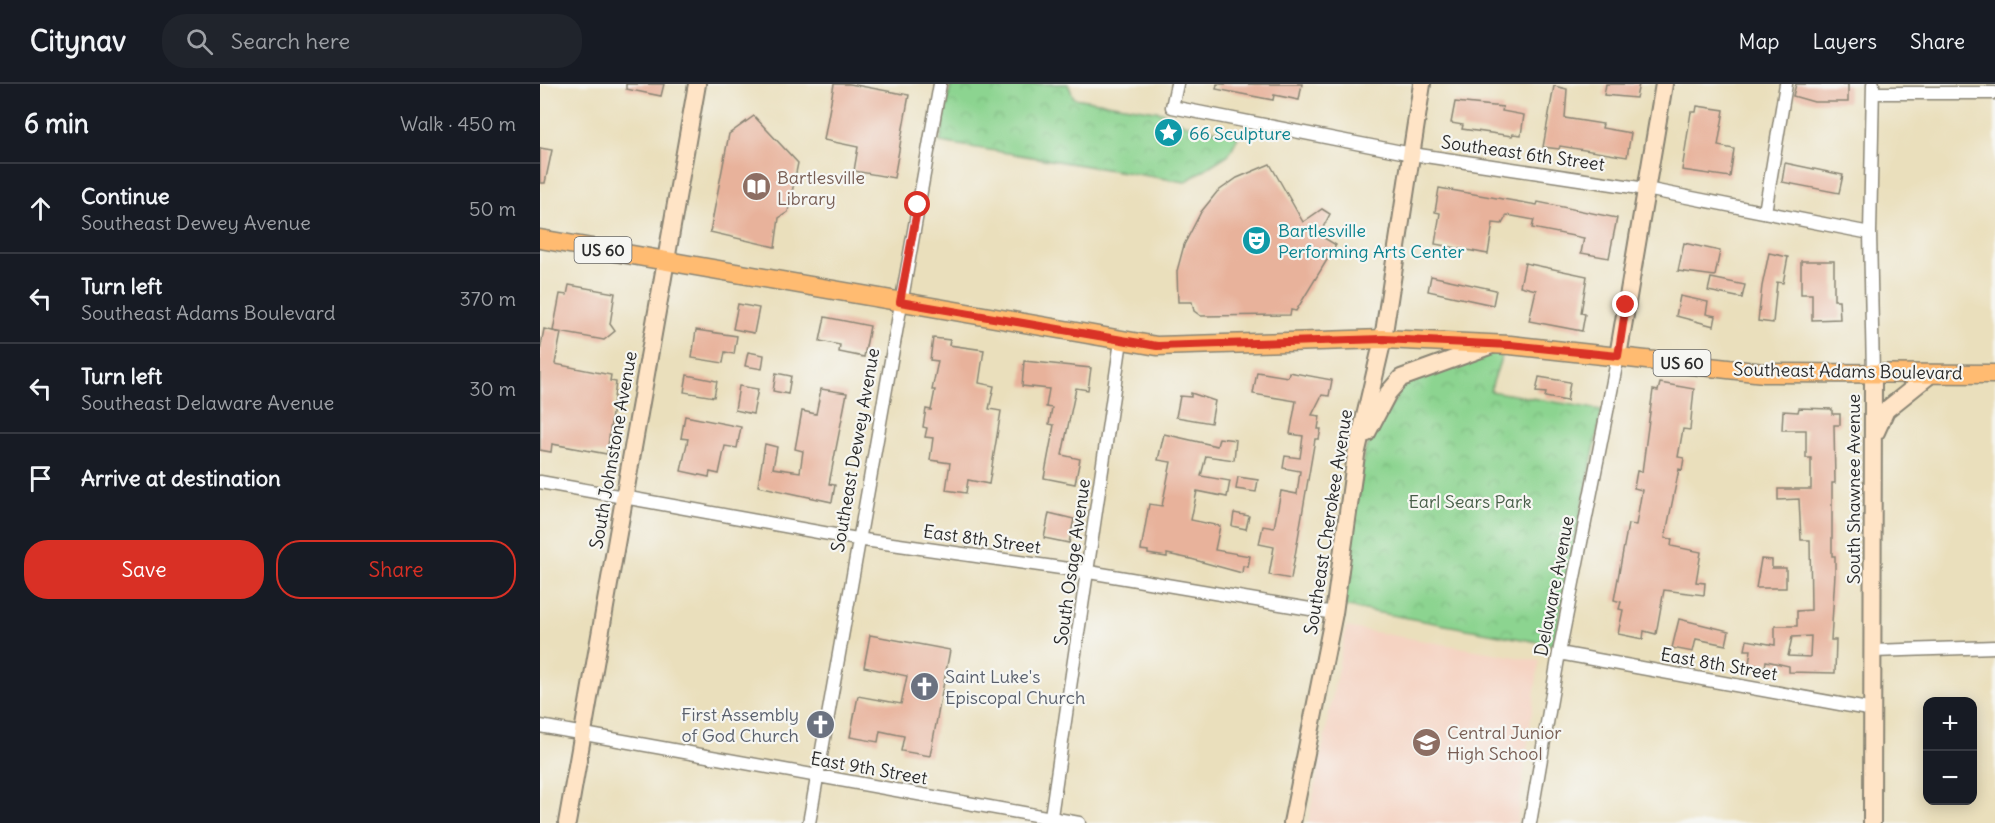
<!DOCTYPE html>
<html lang="en">
<head>
<meta charset="utf-8">
<style>
  :root { --surface:#171b24; --page:#20242c; --text:#f1f3f6; --muted:#9ea1a6; --line:#363941; --accent:#d93025 }
  body { margin:0; font-family:Delius,sans-serif; background:var(--page); color:var(--text) }
  .controls { position:absolute; right:18px; bottom:18px; display:grid; overflow:hidden; border-radius:12px; box-shadow:0 3px 15px #0003 }
  .controls button { width:54px; height:54px; display:grid; place-items:center; padding:0; border:0; border-bottom:2px solid var(--line); background:var(--surface); color:var(--text); font:30px sans-serif }
  .stop { position:absolute; width:18px; height:18px; margin:-14px; border:4px solid #d93025; border-radius:50%; background:#fff }
  .stop.end { background:#d93025; border-color:#fff; box-shadow:0 2px 6px #0008 }
  .list { margin:0; padding:0; list-style:none }
  h2 { display:flex; justify-content:space-between; align-items:center; height:78px; margin:0; padding:0 24px; font-size:26px }
  h2 small { font-size:20px; font-weight:400; color:var(--muted) }
  .list li { display:grid; grid-template-columns:39px 1fr auto; gap:18px; align-items:center; box-sizing:border-box; height:90px; padding:0 24px; border-top:2px solid var(--line) }
  .list b { display:block; font-size:22px; white-space:nowrap }
  .list p { margin:0; font-size:20px; white-space:nowrap; color:var(--muted) }
  .list em { font-size:20px; font-style:normal; color:var(--muted) }
  .actions { display:flex; gap:12px; padding:18px 24px }
  .actions a { flex:1; padding:14px 0; border:2px solid var(--accent); border-radius:24px; text-align:center; font-size:21px; color:var(--accent) }
  .actions .main { background:var(--accent); color:#fff }
  .icon { flex:none; width:33px; height:33px; fill:none; stroke:currentColor; stroke-width:2; stroke-linecap:round; stroke-linejoin:round }
  .map { position:relative; flex:none; width:1455px; height:739px; overflow:hidden }
  header { display:flex; align-items:center; gap:36px; box-sizing:border-box; height:84px; padding:0 30px; background:var(--surface); border-bottom:2px solid var(--line) }
  header strong { font-size:28px }
  nav { display:flex; gap:33px; margin-inline-start:auto; font-size:21px }
  .search { width:420px; height:54px; background:var(--page); display:flex; align-items:center; gap:15px; box-sizing:border-box; padding:0 21px; border-radius:24px; color:var(--muted); font-size:22px }
  main { display:flex }
  aside { flex:1; background:var(--surface) }
  .map>svg:first-child { display:block }
</style>
</head>
<body>
<header>
<strong>Citynav</strong>
<div class="search"><svg class="icon" aria-label="search" viewBox="0 0 24 24"><circle cx="10" cy="10" r="6"/><path d="M15 15l6 6"/></svg>Search here</div>
<nav><a>Map</a><a>Layers</a><a>Share</a></nav>
</header>
<main>
<aside>
<h2>6 min<small>Walk · 450 m</small></h2>
<ul class="list">
<li><svg class="icon" aria-label="ahead" viewBox="0 0 24 24"><path d="M12 20V5M6 11l6-6 6 6"/></svg><div><b>Continue</b><p>Southeast Dewey Avenue</p></div><em>50 m</em></li>
<li><svg class="icon" aria-label="left" viewBox="0 0 24 24"><path d="M17 20v-9H6M10 6l-5 5 5 5"/></svg><div><b>Turn left</b><p>Southeast Adams Boulevard</p></div><em>370 m</em></li>
<li><svg class="icon" aria-label="left" viewBox="0 0 24 24"><path d="M17 20v-9H6M10 6l-5 5 5 5"/></svg><div><b>Turn left</b><p>Southeast Delaware Avenue</p></div><em>30 m</em></li>
<li><svg class="icon" aria-label="arrive" viewBox="0 0 24 24"><path d="M6 21V4h12l-3 4 3 4H6"/></svg><div><b>Arrive at destination</b></div></li>
</ul>
<div class="actions"><a class="main">Save</a><a>Share</a></div>
</aside>
<div class="map">
<svg width="1455" height="739" viewBox="0 0 1455 739">
  <defs>
    <pattern id="park-crowns" width="20" height="18" patternUnits="userSpaceOnUse" patternTransform="scale(1.5)"><rect width="20" height="18" fill="#8cd490"/><path d="M2 6a3 3 0 1 1 6 0M12 15a3 3 0 1 1 6 0" fill="none" stroke="#79b67c"/></pattern>
  </defs>
  <rect width="100%" height="100%" fill="#f6f6f2"/>
  <filter id="ink" filterUnits="userSpaceOnUse"><feTurbulence type="fractalNoise" baseFrequency=".0167" numOctaves="2"/><feDisplacementMap in="SourceGraphic" scale="12" xChannelSelector="R" yChannelSelector="G"/><feConvolveMatrix kernelMatrix="1 2 1 2 8 2 1 2 1" color-interpolation-filters="sRGB"/></filter>
  <filter id="wash" filterUnits="userSpaceOnUse"><feTurbulence type="fractalNoise" baseFrequency=".008" numOctaves="4" result="noise"/><feDisplacementMap in="SourceGraphic" scale="24" xChannelSelector="R" yChannelSelector="G"/><feGaussianBlur stdDeviation="1.35" result="paint"/><feColorMatrix in="noise" values="0 0 0 0 0 0 0 0 0 0 0 0 0 0 0 0 0 1.4 0 .05"/><feComposite in="paint" operator="in"/></filter>
  <g filter="url(#wash)">
    <rect width="100%" height="100%" fill="#eadfbc"/>
    <path fill="#f5d3c2" d="M806,543L999,577L977,739H768Z"/>
    <path fill="url(#park-crowns)" stroke="#5c805e" stroke-width="1.5" d="M411,0H528L534,14L622,28L645,40L699,51L689,70L645,98L400,58Z
      M948,268H963L950,307L1062,326L1014,561L802,522L824,368L865,298Z"/>
    <g id="blocks">
      <path fill="#e8b29b" fill-rule="evenodd" d="M86,0H124L121,12L86,5Z
        M294,0H310L369,11L354,94L314,87L318,63L284,56Z
        M677,0H762L759,16L734,11L733,16L676,5Z
        M1066,0H1099L1096,14L1064,11Z
        M1256,0H1308V18H1274L1253,12Z
        M1014,2L1027,5L1025,34L1063,40L1062,44L1091,49L1087,73L1020,62L1019,65L1003,63Z
        M915,18L963,23L962,27L984,31L981,51L973,50L972,52L922,45L923,41L911,39Z
        M1157,22L1184,26L1178,62L1194,65L1190,93L1142,86L1151,28H1156Z
        M214,32L258,79L248,128L239,134L235,163L170,148L189,50Z
        M0,64L12,66L5,99H0Z
        M1245,79L1303,91L1299,109L1242,98Z
        M730,80L763,138L782,125L790,130L779,151L796,161L756,227L751,226L750,231L661,232L654,227L652,218H638L637,187L644,161L661,128L677,108L697,94Z
        M899,104L997,121L998,118L1077,134L1069,174L1041,169L1044,154L992,144L994,136L967,131L962,140L953,139L948,170L895,160L900,129L895,128Z
        M1144,159L1180,167L1175,192L1138,187Z
        M1229,169L1248,173L1243,199L1237,198L1233,239L1218,237L1222,202Z
        M1261,177H1294V216H1299L1300,235L1272,236V210H1261Z
        M985,179L1047,192L1041,229L1045,230L1042,247L989,237L996,206L980,202Z
        M891,192L956,206L953,221L888,207Z
        M1171,194L1205,201L1202,214L1168,207Z
        M29,201L75,209L70,240L75,247L64,256L13,247L20,210L27,211Z
        M1140,212L1168,218L1166,230L1176,232L1174,242L1136,232Z
        M198,220L219,224L214,249L193,245Z
        M285,233L330,242L324,273L299,268L300,261L280,257Z
        M4,245L21,249L15,280L71,291L70,297L76,298L67,370L12,360L11,368L0,366V267Z
        M156,246L197,252L194,270L185,268L183,279L152,274Z
        M393,254L410,256L409,261L444,266L439,299L454,302L449,325L461,327L449,400L428,396L426,409L406,406L410,379L390,376L393,354L385,353L387,344L383,343L386,325L391,326L395,306H392L398,277L390,276Z
        M208,268L224,271L222,285L205,282Z
        M484,277L551,284L548,306L536,304L522,371L540,375L535,400L504,394L514,341L509,340L512,324L506,323L509,305L482,302Z
        M717,288L748,293L749,288L792,296L789,312L782,311L772,331L780,332L778,345H781L779,355H775L751,495L729,491L734,463L719,460L723,442L734,444L741,407L757,410L760,387L743,384L745,372L760,374L763,352L750,350L756,317L713,310Z
        M236,289L251,292L248,310L233,307Z
        M147,291L177,297L174,313L144,308Z
        M999,293L1030,298L1027,317L1005,313L1006,309L996,308Z
        M1120,299L1154,305L1150,346L1143,345L1138,373L1144,374L1142,386L1139,385L1125,454L1132,455L1131,462L1161,468L1156,498L1165,499L1164,511L1124,506L1116,550L1104,547L1103,555L1078,550L1083,526L1079,525L1081,518L1074,516L1088,440L1096,441L1102,406L1094,404L1097,387L1102,388L1113,306L1118,307Z
        M199,302L218,305L213,330L195,326Z
        M281,305L307,309L289,400L295,401L292,418L218,402L225,360L237,363L233,384L260,388L263,367L255,365L262,327L276,330Z
        M651,309L675,317L671,339L636,333L640,312L651,313Z
        M1259,324L1292,325V330H1300V341H1294L1295,399H1292V472H1295V490L1291,556H1296L1295,589L1249,588V582L1226,577L1225,583L1209,580L1211,566H1205L1207,556L1235,561V542H1257V527L1271,526L1270,456H1261L1259,415L1238,416V405H1271V374H1266V346H1242L1243,327L1258,328ZM1271,552L1270,573L1248,572L1252,553Z
        M145,332L201,343L197,364L185,362L179,390L170,388L169,393L141,387L148,355L141,354Z
        M624,350L677,362L679,354L696,356L694,376L666,372L661,392L690,397L687,413L657,407L651,436L680,442L675,466L710,472L708,483L703,482L702,489L651,475L627,470V473L608,470V467L601,466L609,420L622,422L631,378L618,376Z
        M698,393L718,396L716,408L696,405Z
        M509,429L534,435L529,459L504,454Z
        M694,429L709,432L706,445L692,442Z
        M1221,475L1232,476V484H1246V504H1216Z
        M1139,535L1189,547L1186,561L1156,555L1153,568L1132,564Z
        M330,551L410,566L390,672L361,667L364,652L340,647L338,658L310,653L318,612L361,620L367,592L324,583Z"/>
    </g>
  </g>
  <g filter="url(#ink)">
    <use href="#blocks" fill-opacity="0" stroke="#8a8574" stroke-width="1.5"/>
    <g fill="none" stroke-linecap="round" stroke-linejoin="round">
      <defs>
        <path id="street" d="M637,0L632,23L872,70L1106,105L1330,149
          M1333,9H1455
          M1225,128L1246,0
          M1333,290L1330,149L1333,0
          M0,398L317,455L549,488L794,529
          M1333,567L1455,563
          M1019,569L1333,626
          M0,642L539,739
          M269,739L400,0
          M510,739L581,257
          M990,739L1019,569L1078,272"/>
        <path id="secondary" d="M1078,272L1124,0
          M1336,348L1346,326L1391,290
          M827,349L848,309L861,294L952,261
          M27,739L157,0
          M752,739L794,529L816,371L843,255L882,0
          M1332,739L1333,290"/>
        <path id="primary" d="M0,155L617,262L843,255L970,261L1224,289L1455,290"/>
      </defs>
      <use href="#street" stroke="#8a8574" stroke-width="15"/>
      <use href="#secondary" stroke="#8a8574" stroke-width="20"/>
      <use href="#primary" stroke="#8a8574" stroke-width="21"/>
      <use href="#street" stroke="#fff" stroke-width="12"/>
      <use href="#secondary" stroke="#ffe4c6" stroke-width="16"/>
      <use href="#primary" stroke="#ffbb71" stroke-width="18"/>
    </g>
  </g>
  <g fill="none" stroke-linecap="round" stroke-linejoin="round" filter="url(#ink)">
    <path stroke="#d93025" stroke-width="8" d="M378,121L360,218L617,262L843,255L970,261L1078,272L1086,221"/>
  </g>
  <defs>
    <symbol id="sight-disc" viewBox="-11 -11 22 22"><circle r="9.5" fill="#0f9aa8" stroke="#f6f6f2"/><path d="M0-6L1.8-2.2L6-1.7L2.9 1.2L3.7 5.4L0 3.3L-3.7 5.4L-2.9 1.2L-6-1.7L-1.8-2.2Z" fill="#fff"/></symbol>
    <symbol id="library-disc" viewBox="-11 -11 22 22"><circle r="9.5" fill="#8d6e63" stroke="#f6f6f2"/><path d="M-6-4Q-3-5.5-.7-3.5V5Q-3 3-6 4ZM6-4Q3-5.5 .7-3.5V5Q3 3 6 4Z" fill="#fff"/></symbol>
    <symbol id="theatre-disc" viewBox="-11 -11 22 22"><circle r="9.5" fill="#0f9aa8" stroke="#f6f6f2"/><path d="M-5-5.5Q0-4 5-5.5V0Q5 5 0 6Q-5 5-5 0ZM-3.3-2.5H-1v1.5H-3.3ZM1-2.5H3.3v1.5H1ZM-2.8 1Q0 5.5 2.8 1Z" fill="#fff"/></symbol>
    <symbol id="church-disc" viewBox="-11 -11 22 22"><circle r="9.5" fill="#6b7280" stroke="#f6f6f2"/><path d="M-1.2-6h2.4v3.5h3.3v2.4h-3.3V6h-2.4V-.1h-3.3v-2.4h3.3Z" fill="#fff"/></symbol>
    <symbol id="school-disc" viewBox="-11 -11 22 22"><circle r="9.5" fill="#8d6e63" stroke="#f6f6f2"/><path d="M0-5L7-2L0 1L-7-2ZM-4 1L0 2.5L4 1V4Q0 6-4 4Z" fill="#fff"/></symbol>
  </defs>
  <g fill-rule="evenodd">
    <use href="#sight-disc" x="612" y="32" width="33" height="33"/>
    <use href="#library-disc" x="200" y="86" width="33" height="33"/>
    <use href="#theatre-disc" x="700" y="140" width="33" height="33"/>
    <use href="#church-disc" x="368" y="586" width="33" height="33"/>
    <use href="#church-disc" x="264" y="624" width="33" height="33"/>
    <use href="#school-disc" x="870" y="642" width="33" height="33"/>
  </g>
  <g text-anchor="middle" dominant-baseline="central" stroke-width="4.5" stroke-linejoin="round" paint-order="stroke">
    <g fill="#f6f6f2" stroke="#686867" stroke-width="1.5">
      <rect x="34.5" y="153" width="57" height="26" rx="4.5"/>
      <rect x="1113.5" y="266" width="57" height="26" rx="4.5"/>
    </g>
    <g font-size="16" font-weight="bold" fill="#2b2b2b">
      <text x="63" y="166">US 60</text>
      <text x="1142" y="279">US 60</text>
    </g>
    <g font-size="18" fill="#0d838f" stroke="#f6f6f2" text-anchor="start">
      <text x="649" y="49">66 Sculpture</text>
      <text x="738" y="146">Bartlesville<tspan x="738" dy="21">Performing Arts Center</tspan></text>
    </g>
    <g font-size="18" fill="#2b2b2b" stroke="#f6f6f2">
      <text transform="translate(983 69) rotate(8)">Southeast 6th Street</text>
      <text transform="translate(1308 287) rotate(1)">Southeast Adams Boulevard</text>
      <text transform="translate(73 366) rotate(-80)">South Johnstone Avenue</text>
      <text transform="translate(315 366) rotate(-80)">Southeast Dewey Avenue</text>
      <text transform="translate(1313 405) rotate(-90)">South Shawnee Avenue</text>
      <text transform="translate(788 438) rotate(-81)">Southeast Cherokee Avenue</text>
      <text transform="translate(442 455) rotate(8)">East 8th Street</text>
      <text transform="translate(532 478) rotate(-82)">South Osage Avenue</text>
      <text transform="translate(1014 502) rotate(-79)">Delaware Avenue</text>
      <text transform="translate(1179 580) rotate(10)">East 8th Street</text>
      <text transform="translate(329 684) rotate(10)">East 9th Street</text>
    </g>
    <g font-size="18" fill="#785e54" stroke="#f6f6f2" text-anchor="start">
      <text x="237" y="93">Bartlesville<tspan x="237" dy="21">Library</tspan></text>
      <text x="907" y="648">Central Junior<tspan x="907" dy="21">High School</tspan></text>
    </g>
    <g font-size="18" fill="#485e49" stroke="#f6f6f2">
      <text x="930" y="417">Earl Sears Park</text>
    </g>
    <g font-size="18" fill="#5b616d" stroke="#f6f6f2" text-anchor="start">
      <text x="405" y="592">Saint Luke's<tspan x="405" dy="21">Episcopal Church</tspan></text>
      <text x="259" y="630" text-anchor="end">First Assembly<tspan x="259" dy="21">of God Church</tspan></text>
    </g>
  </g>
</svg>
<div class="controls">
<button>+</button>
<button>−</button>
</div>
<div class="stop" style="left:378px;top:121px"></div>
<div class="stop end" style="left:1086px;top:221px"></div>
</div>
</main>
</body>
</html>
